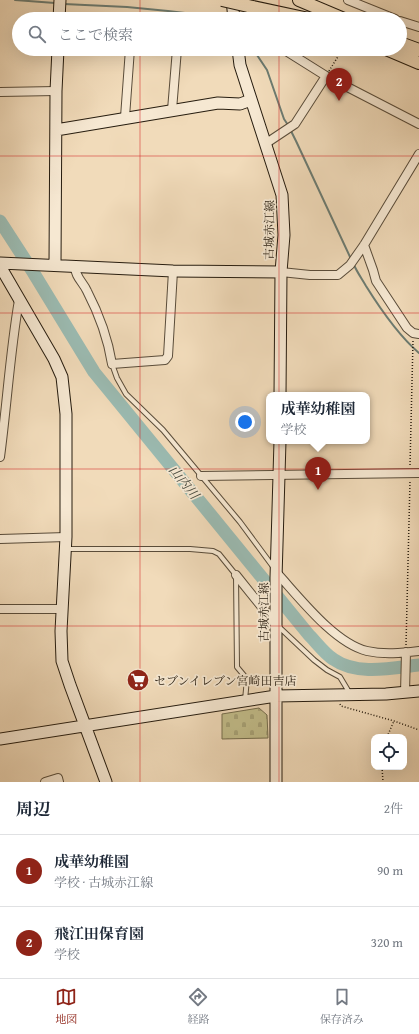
<!DOCTYPE html>
<html lang="ja">
<meta charset="utf-8">
<style>
:root{--surface:#fff;--page:#f6f6f7;--text:#1f2937;--muted:#747a83;--line:#e0e1e3;--accent:#8f2418}
body{margin:0;font-family:"Gentium Book Plus","Noto Serif JP",serif;background:var(--page);color:var(--text)}
.controls{position:absolute;right:12px;bottom:12px;display:grid;overflow:hidden;border-radius:8px;box-shadow:0 4px 16px #0002}
.controls button{width:36px;height:36px;display:grid;place-items:center;padding:0;border:0;border-bottom:1px solid var(--line);background:var(--surface);color:var(--text);font:20px sans-serif}
.you{position:absolute;left:245px;top:422px;width:14px;height:14px;margin:-10px;border:3px solid #fff;border-radius:50%;background:#1a73e8;box-shadow:0 0 0 6px #1a73e833}
.badge{display:grid;place-items:center;width:26px;height:26px;border-radius:50%;background:var(--accent);color:#fff;font-size:13px;font-weight:700}
.pin{position:absolute;translate:-50% -33px;filter:drop-shadow(0 1px 2px #0008)}
.pin::after{content:'';position:absolute;top:21px;width:14px;height:12px;background:inherit;clip-path:polygon(0 0,100% 0,50% 100%)}
.popup{position:absolute;left:266px;top:392px;width:104px;height:52px;box-sizing:border-box;display:grid;place-content:center;border-radius:8px;background:var(--surface);filter:drop-shadow(0 1px 3px #0005);font-size:13px;white-space:nowrap;color:var(--muted)}
.popup b{font-size:15px;color:var(--text)}
.popup::after{content:'';position:absolute;left:50%;top:100%;margin-left:-8px;border:8px solid transparent;border-top-color:var(--surface)}
.list{margin:0;padding:0;list-style:none}
h2{display:flex;justify-content:space-between;align-items:center;height:52px;margin:0;padding:0 16px;font-size:17px}
h2 small{font-size:13px;font-weight:400;color:var(--muted)}
.list li{display:grid;grid-template-columns:26px 1fr auto;gap:12px;align-items:center;box-sizing:border-box;height:72px;padding:0 16px;border-top:1px solid var(--line)}
.list b{display:block;font-size:15px;white-space:nowrap}
.list p{margin:0;font-size:13px;white-space:nowrap;color:var(--muted)}
.list em{font-size:13px;font-style:normal;color:var(--muted)}
.icon{flex:none;width:22px;height:22px;fill:none;stroke:currentColor;stroke-width:2;stroke-linecap:round;stroke-linejoin:round}
.map{position:relative;flex:none;width:419px;height:782px;overflow:hidden}
.search{position:absolute;background:var(--surface);box-shadow:0 4px 16px #0002;left:12px;right:12px;top:12px;height:44px;display:flex;align-items:center;gap:10px;box-sizing:border-box;padding:0 14px;border-radius:22px;color:var(--muted);font-size:15px}
.sheet{height:196px;background:var(--surface)}
nav{display:flex;justify-content:space-around;align-items:center;box-sizing:border-box;height:56px;border-top:1px solid var(--line);background:var(--surface);font-size:11px;color:var(--muted)}
nav a{display:grid;justify-items:center;gap:2px}
nav .on{color:var(--accent)}
.map>svg:first-child{display:block}
</style>
<div class="map">
<svg width="419" height="782" viewBox="0 0 419 782">
<defs>
<pattern id="cemetery-stones" width="16" height="16" patternUnits="userSpaceOnUse"><rect width="16" height="16" fill="#c2bd8a"/><path d="M2 7V4a2 2 0 0 1 4 0v3zM10 15v-3a2 2 0 0 1 4 0v3z" fill="#a7a276"/></pattern>
</defs>
<rect width="100%" height="100%" fill="#f1dbba"/>
<filter id="stains"><feTurbulence type="fractalNoise" baseFrequency=".005" numOctaves="4"/><feColorMatrix values="0 0 0 0 .2 0 0 0 0 .09 0 0 0 0 .02 0 0 0 .5 -.17"/></filter>
<radialGradient id="worn" r=".72"><stop offset=".6" stop-color="#630" stop-opacity="0"/><stop offset="1" stop-color="#630" stop-opacity=".3"/></radialGradient>
<!-- cemetery -->
<path fill="url(#cemetery-stones)" stroke="#746c4c" d="M259,708L267,715L268,738L222,739V714Z"/>
<g fill="none" stroke-linecap="round" stroke-linejoin="round">
<!-- stream -->
<path stroke="#6c7b71" stroke-width="2" d="M15,0L55,3
M64,4L127,7L168,11L185,13L194,19
M242,50L255,52L267,70L284,119L288,125
M290,129L296,141L351,259
M354,265C357,272 362,279 366,286C381,310 398,335 419,353"/>
<!-- river -->
<path stroke="#9bbbb2" stroke-width="13" d="M0,221L33,272L94,372L309,635C317,643 324,653 333,659C357,676 392,668 419,665"/>
<!-- lane casing -->
<g stroke="#594c3a" stroke-width="6">
<path id="lane" d="M112,364L117,378L126,394L163,430L240,522L274,568
M66,549H190L213,551L219,554L236,575L237,667L247,679L245,700
M279,627L314,660L327,670L340,677L349,692"/>
</g>
<!-- street casing -->
<g stroke="#594c3a" stroke-width="10">
<path id="street" d="M348,0L395,19
M400,21L419,27
M283,49L326,76L419,124
M0,92L56,91
M172,110L177,49
M125,117L130,49
M265,144L295,124L326,76
M364,245L373,270L376,281L407,328L413,333L419,334
M75,266C75,277 83,282 87,291C99,314 108,339 112,364L165,360L168,356L173,271
M281,272L310,275H338L350,265L364,245L419,154
M0,457C7,405 10,352 19,300
M201,476L419,473
M0,539L66,537
M276,572C299,597 334,643 367,651C384,655 402,653 419,651
M236,575L277,626
M0,609H63
M405,693L406,652
M45,782L58,778L59,782"/>
</g>
<!-- secondary casing -->
<g stroke="#261c0f" stroke-width="13">
<path id="secondary" d="M232,0L234,19
M59,19L60,0
M238,49L240,65L282,195L284,235L281,272L280,395
M56,130L218,103L240,104L251,100
M0,263L173,271L281,272
M55,265L56,91L58,49
M0,266L54,359L62,377L66,414V537L61,631L62,661L70,685L106,782
M0,739L276,696L386,694L419,691
M276,782V578L280,441"/>
</g>
<!-- primary casing -->
<g stroke="#261c0f" stroke-width="14">
<path id="primary" d="M299,0L344,19
M248,6L309,19
M400,43L419,50
M386,49L419,63"/>
</g>
<!-- path -->
<path stroke="#261c0f" stroke-width="1.5" stroke-dasharray="1 2" stroke-linecap="butt" d="M329,71L342,50
M410,465L413,341
M406,645L410,481
M340,704L341,706L394,721L419,730
M387,737L394,721
M382,767L383,782"/>
<!-- lane -->
<use href="#lane" stroke="#f6e8d2" stroke-width="4"/>
<!-- street -->
<use href="#street" stroke="#f6e8d2" stroke-width="8"/>
<!-- secondary -->
<use href="#secondary" stroke="#f6e8d2" stroke-width="11"/>
<!-- primary -->
<use href="#primary" stroke="#f1dbba" stroke-width="12"/>
<!-- primary-bridge casing -->
<g stroke="#261c0f" stroke-width="14" stroke-linecap="butt">
<path id="primary-bridge" d="M222,0L248,6"/>
</g>
<!-- primary-bridge -->
<use href="#primary-bridge" stroke="#f1dbba" stroke-width="12"/>
</g>
<!-- grid -->
<path fill="none" stroke="#d62828" stroke-width="1" stroke-opacity="0.55" d="M140,0V19M279,0V19M140,49V782M279,49V782M0,156H419M0,313H419M0,469H419M0,626H419"/>
<!-- icons -->
<defs>
<g id="supermarket-disc" transform="scale(1.15)"><circle r="9.5" fill="#8f2418" stroke="#f6e8d2"/><path d="M-6-5.5h2.5l.6 2H6L4.5 2H-2.5L-4.4-4H-6ZM-1.5 3.2a1.3 1.3 0 1 0 .1 0ZM3 3.2a1.3 1.3 0 1 0 .1 0Z" fill="#fff"/></g>
</defs>
<g fill-rule="evenodd">
<use href="#supermarket-disc" x="138" y="680"/>
</g>
<g text-anchor="middle" dominant-baseline="central" stroke-width="3.5" stroke-linejoin="round" paint-order="stroke">
<!-- street labels -->
<g font-size="12" fill="#261c0f" stroke="#f6e8d2">
<text transform="translate(269 230) rotate(-89)">古城赤江線</text>
<text transform="translate(263 612) rotate(-90)">古城赤江線</text>
</g>
<!-- poi labels -->
<g font-size="12" fill="#261c0f" stroke="#f6e8d2" text-anchor="start">
<text x="154" y="680">セブンイレブン宮崎田吉店</text>
</g>
<!-- water labels -->
<g font-size="13" font-style="italic" fill="#494c40" stroke="#f6e8d2">
<text transform="translate(184 482) rotate(51)">山内川</text>
</g>
</g>
<rect width="100%" height="100%" filter="url(#stains)"/>
<rect width="100%" height="100%" fill="url(#worn)"/>
</svg>
<div class="controls">
<button><svg class="icon" aria-label="locate" viewBox="0 0 24 24"><circle cx="12" cy="12" r="6"/><path d="M12 2v4M12 18v4M2 12h4M18 12h4"/></svg></button>
</div>
<div class="you"></div>
<div class="pin badge" style="left:318px;top:490px">1</div>
<div class="popup"><b>成華幼稚園</b>学校</div>
<div class="pin badge" style="left:339px;top:101px">2</div>
<div class="search"><svg class="icon" aria-label="search" viewBox="0 0 24 24"><circle cx="10" cy="10" r="6"/><path d="M15 15l6 6"/></svg>ここで検索</div>
</div>
<section class="sheet">
<h2>周辺<small>2件</small></h2>
<ul class="list">
<li><span class="badge">1</span><div><b>成華幼稚園</b><p>学校 · 古城赤江線</p></div><em>90 m</em></li>
<li><span class="badge">2</span><div><b>飛江田保育園</b><p>学校</p></div><em>320 m</em></li>
</ul>
</section>
<nav>
<a class="on"><svg class="icon" aria-label="map" viewBox="0 0 24 24"><path d="M3 6l6-2 6 2 6-2v14l-6 2-6-2-6 2zM9 4v14M15 6v14"/></svg>地図</a>
<a><svg class="icon" aria-label="directions" viewBox="0 0 24 24"><path d="M12 3l9 9-9 9-9-9zM9 14v-3h6M13 9l2 2-2 2"/></svg>経路</a>
<a><svg class="icon" aria-label="saved" viewBox="0 0 24 24"><path d="M7 4h10v16l-5-4-5 4z"/></svg>保存済み</a>
</nav>
